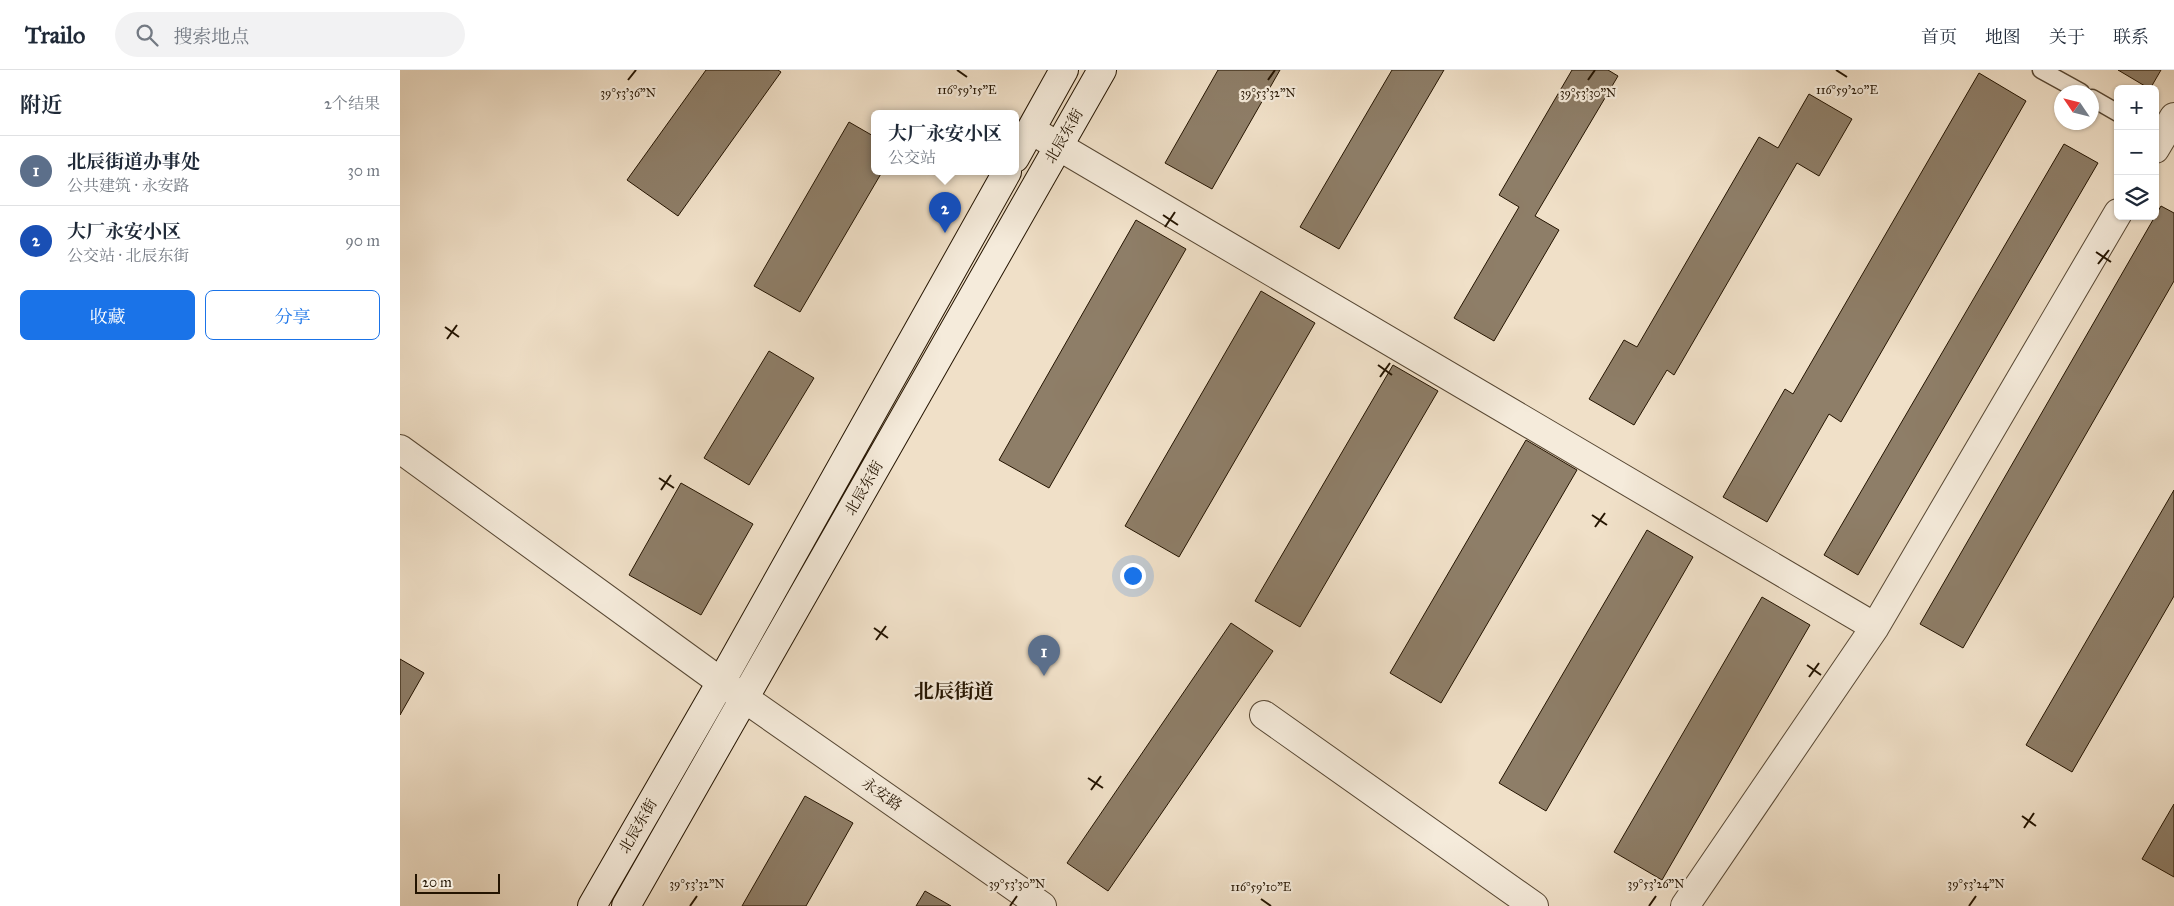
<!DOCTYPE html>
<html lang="zh">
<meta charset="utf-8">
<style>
:root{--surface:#fff;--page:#f2f2f3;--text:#1f2937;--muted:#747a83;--line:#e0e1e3;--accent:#1a73e8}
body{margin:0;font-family:"IM FELL Great Primer","Noto Serif SC",serif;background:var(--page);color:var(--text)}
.controls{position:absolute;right:15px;top:15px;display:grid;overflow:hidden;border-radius:8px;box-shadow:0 1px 4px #0004}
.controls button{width:45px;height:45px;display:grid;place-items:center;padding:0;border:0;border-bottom:1px solid var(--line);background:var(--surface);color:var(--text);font:25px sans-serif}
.compass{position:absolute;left:1654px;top:15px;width:45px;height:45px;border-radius:50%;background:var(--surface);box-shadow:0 1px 4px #0004;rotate:305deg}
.scale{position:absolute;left:15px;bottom:12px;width:85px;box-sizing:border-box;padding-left:5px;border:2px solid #241401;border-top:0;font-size:14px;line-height:18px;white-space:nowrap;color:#241401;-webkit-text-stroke:4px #f5ebdb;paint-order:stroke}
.you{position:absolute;left:732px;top:505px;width:18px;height:18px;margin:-12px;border:4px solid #fff;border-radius:50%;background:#1a73e8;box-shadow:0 0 0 8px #1a73e833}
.badge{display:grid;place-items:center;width:32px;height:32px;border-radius:50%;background:var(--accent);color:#fff;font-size:16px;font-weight:700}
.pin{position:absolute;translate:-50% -41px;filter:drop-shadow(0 1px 2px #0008)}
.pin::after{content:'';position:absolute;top:26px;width:18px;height:15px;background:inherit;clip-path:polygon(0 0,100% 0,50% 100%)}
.popup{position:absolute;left:471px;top:40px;width:148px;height:65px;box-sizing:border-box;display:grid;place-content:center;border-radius:8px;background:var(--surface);filter:drop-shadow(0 1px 4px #0005);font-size:16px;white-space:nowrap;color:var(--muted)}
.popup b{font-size:19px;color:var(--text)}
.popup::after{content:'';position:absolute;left:50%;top:100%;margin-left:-10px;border:10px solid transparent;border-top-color:var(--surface)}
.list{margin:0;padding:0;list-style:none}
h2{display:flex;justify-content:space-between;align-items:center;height:65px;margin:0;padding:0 20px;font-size:21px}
h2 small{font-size:16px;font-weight:400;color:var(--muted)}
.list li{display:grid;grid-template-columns:32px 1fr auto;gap:15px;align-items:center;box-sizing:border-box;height:70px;padding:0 20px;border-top:1px solid var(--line)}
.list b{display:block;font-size:19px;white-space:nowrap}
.list p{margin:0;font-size:16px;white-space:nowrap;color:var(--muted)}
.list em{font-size:16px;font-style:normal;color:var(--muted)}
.actions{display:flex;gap:10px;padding:15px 20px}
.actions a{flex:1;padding:11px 0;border:1px solid var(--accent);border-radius:8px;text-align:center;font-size:18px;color:var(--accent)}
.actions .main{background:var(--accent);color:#fff}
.icon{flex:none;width:28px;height:28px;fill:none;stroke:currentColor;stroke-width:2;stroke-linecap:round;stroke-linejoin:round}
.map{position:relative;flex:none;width:1774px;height:836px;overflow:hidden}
header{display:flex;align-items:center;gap:30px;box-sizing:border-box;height:70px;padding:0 25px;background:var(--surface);border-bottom:1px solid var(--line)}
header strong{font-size:24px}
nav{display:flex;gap:28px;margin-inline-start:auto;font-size:18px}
.search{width:350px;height:45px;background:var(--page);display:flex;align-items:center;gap:12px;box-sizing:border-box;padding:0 18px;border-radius:28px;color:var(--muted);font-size:19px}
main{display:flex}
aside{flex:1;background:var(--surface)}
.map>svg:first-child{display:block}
</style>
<header>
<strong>Trailo</strong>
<div class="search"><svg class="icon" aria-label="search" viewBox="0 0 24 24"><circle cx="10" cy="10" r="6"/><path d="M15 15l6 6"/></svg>搜索地点</div>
<nav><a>首页</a><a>地图</a><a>关于</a><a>联系</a></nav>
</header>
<main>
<aside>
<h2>附近<small>2个结果</small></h2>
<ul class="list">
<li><span class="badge" style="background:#5c6f8a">1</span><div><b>北辰街道办事处</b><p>公共建筑 · 永安路</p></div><em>30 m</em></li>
<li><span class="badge" style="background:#1a4fb4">2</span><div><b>大厂永安小区</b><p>公交站 · 北辰东街</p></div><em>90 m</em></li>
</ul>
<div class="actions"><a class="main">收藏</a><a>分享</a></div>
</aside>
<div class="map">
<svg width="1774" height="836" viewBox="0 0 1774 836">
<rect width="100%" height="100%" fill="#f0e0c8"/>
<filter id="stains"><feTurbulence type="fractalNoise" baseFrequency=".004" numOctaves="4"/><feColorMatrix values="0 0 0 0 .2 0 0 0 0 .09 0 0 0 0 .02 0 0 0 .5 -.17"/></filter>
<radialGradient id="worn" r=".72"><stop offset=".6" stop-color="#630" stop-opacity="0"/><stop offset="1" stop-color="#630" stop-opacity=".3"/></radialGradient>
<!-- building -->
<path fill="#8e7e68" stroke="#241401" d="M306,0H378L381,2L278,146L227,110Z
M818,0H880L812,119L765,93Z
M992,0H1044L939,179L900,157Z
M1172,0H1208L1218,6L1135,146L1159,160L1094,271L1054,248L1119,137L1099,125Z
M1718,0H1761L1750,19Z
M1579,3L1626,31L1441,352L1429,344L1367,452L1323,427L1385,319L1393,324Z
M1409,24L1452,49L1419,106L1397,93L1274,305L1267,300L1234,355L1189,329L1224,270L1237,277L1359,67L1378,78Z
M449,52L475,67V102H482L400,242L354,216Z
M1664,74L1698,93L1458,505L1424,485Z
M1761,136L1774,143V211L1563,578L1520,554Z
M736,150L786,179L649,418L599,390Z
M861,221L915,253L779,487L725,456Z
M369,281L414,308L349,415L304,388Z
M993,295L1038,321L900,557L855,531Z
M1126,370L1177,400L1041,633L990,603Z
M281,413L353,454L301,545L229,505Z
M1774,420V526L1672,702L1626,675Z
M1247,460L1293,487L1146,741L1099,713Z
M1362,527L1410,555L1262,810L1214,782Z
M831,553L873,581L708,821L667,793Z
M0,589L24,603L0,645Z
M405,726L453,753L406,836H342Z
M1774,734V807L1742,789Z
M525,821L551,836H516Z"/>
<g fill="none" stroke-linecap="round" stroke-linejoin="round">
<!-- service casing -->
<g stroke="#574733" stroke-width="19">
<path id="service" d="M1641,0L1681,22
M1692,28L1718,43"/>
</g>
<!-- minor casing -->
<g stroke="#574733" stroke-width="30">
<path id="minor" d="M631,60L1475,557
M1755,79L1774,47
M864,645L1134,836
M1285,836L1475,557L1718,143"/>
</g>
<!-- tertiary casing -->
<g stroke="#574733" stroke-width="30">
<path id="tertiary" d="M0,379L321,612L642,836"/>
</g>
<!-- secondary casing -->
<g stroke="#241401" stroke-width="30">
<path id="secondary" d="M615,88L664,0
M192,836L321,612L607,102
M226,836L702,0"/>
</g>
<!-- service -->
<use href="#service" stroke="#f5ebdb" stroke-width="16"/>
<!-- minor -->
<use href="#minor" stroke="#f5ebdb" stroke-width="28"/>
<!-- tertiary -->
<use href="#tertiary" stroke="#f5ebdb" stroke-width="28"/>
<!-- secondary -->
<use href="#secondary" stroke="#f5ebdb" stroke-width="28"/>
</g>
<!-- ticks -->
<path fill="none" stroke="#241401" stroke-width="2" d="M557,0L567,7M1436,0L1447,7M228,10L236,0M868,10L875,0M1188,10L1195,0M763,145L778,155M765,157L775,142M1696,182L1711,192M1698,194L1709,180M45,257L59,267M47,269L57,255M978,295L992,305M980,307L990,293M259,408L274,418M261,420L271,405M1192,445L1207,455M1195,457L1205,443M474,558L488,568M476,570L486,556M1407,595L1421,605M1409,607L1419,593M688,708L703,718M691,720L701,706M1622,746L1636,756M1624,758L1634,743M861,829L871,836M290,836L297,826M610,836L617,826M1249,836L1256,826M1569,836L1576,826"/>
<g text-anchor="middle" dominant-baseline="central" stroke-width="4.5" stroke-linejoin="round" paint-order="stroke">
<!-- street labels -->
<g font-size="15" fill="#241401" stroke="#f5ebdb">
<text transform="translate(664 66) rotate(-60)">北辰东街</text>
<text transform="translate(464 418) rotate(-60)">北辰东街</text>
<text transform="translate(482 724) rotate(35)">永安路</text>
<text transform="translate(238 756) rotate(-60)">北辰东街</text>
</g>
<!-- district labels -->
<g font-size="20" font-weight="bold" fill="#241401" stroke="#f5ebdb">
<text x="554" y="621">北辰街道</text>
</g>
</g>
<g font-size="12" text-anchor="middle" fill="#241401" stroke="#f5ebdb" stroke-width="4.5" stroke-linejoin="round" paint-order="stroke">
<text x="567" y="24">116°59'15"E</text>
<text x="1447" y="24">116°59'20"E</text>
<text x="228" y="27">39°53'36"N</text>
<text x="868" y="27">39°53'32"N</text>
<text x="1188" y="27">39°53'30"N</text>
<text x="297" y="818">39°53'32"N</text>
<text x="617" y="818">39°53'30"N</text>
<text x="1256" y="818">39°53'26"N</text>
<text x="1576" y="818">39°53'24"N</text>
<text x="861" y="821">116°59'10"E</text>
</g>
<rect width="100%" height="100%" filter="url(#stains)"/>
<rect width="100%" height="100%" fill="url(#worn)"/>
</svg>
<div class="controls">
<button>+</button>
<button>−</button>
<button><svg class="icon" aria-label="layers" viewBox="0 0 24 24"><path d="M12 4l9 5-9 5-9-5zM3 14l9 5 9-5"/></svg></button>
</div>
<svg class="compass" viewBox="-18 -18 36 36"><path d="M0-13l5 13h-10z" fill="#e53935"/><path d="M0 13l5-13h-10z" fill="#747a83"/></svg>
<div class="scale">20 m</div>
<div class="you"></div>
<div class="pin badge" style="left:644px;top:606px;background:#5c6f8a">1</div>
<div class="pin badge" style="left:545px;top:163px;background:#1a4fb4">2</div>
<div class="popup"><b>大厂永安小区</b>公交站</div>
</div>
</main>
